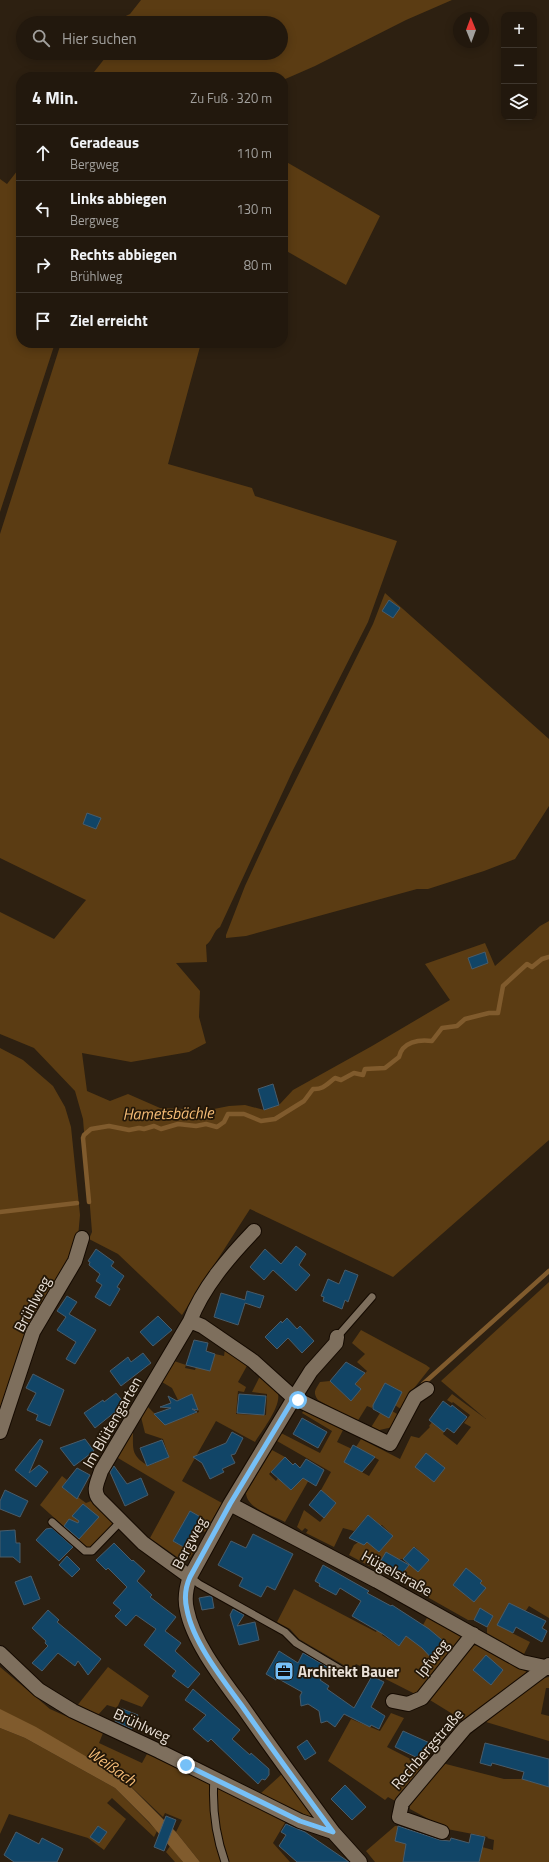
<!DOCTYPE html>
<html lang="de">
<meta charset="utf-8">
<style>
:root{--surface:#22180d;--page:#2a2116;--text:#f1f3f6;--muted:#a2a09d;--line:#3f372e}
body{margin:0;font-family:"Titillium Web",sans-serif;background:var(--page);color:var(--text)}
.controls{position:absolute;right:12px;top:12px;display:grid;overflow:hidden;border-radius:8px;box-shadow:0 2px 10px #0003}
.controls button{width:36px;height:36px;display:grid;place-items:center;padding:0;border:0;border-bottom:1px solid var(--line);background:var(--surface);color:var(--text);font:20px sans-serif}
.compass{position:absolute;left:453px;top:12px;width:36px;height:36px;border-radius:50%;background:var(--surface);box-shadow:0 2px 10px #0003;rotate:359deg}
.stop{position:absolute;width:12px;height:12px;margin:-9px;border:3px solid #76c0f7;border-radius:50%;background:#fff}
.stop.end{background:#76c0f7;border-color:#fff;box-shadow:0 1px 4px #0008}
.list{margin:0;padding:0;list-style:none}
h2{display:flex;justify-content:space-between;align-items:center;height:52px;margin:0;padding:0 16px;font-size:17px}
h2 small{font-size:13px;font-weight:400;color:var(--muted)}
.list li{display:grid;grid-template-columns:26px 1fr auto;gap:12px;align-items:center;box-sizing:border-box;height:56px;padding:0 16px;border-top:1px solid var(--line)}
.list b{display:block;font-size:15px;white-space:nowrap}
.list p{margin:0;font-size:13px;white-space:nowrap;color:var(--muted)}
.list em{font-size:13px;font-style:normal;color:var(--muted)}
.icon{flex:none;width:22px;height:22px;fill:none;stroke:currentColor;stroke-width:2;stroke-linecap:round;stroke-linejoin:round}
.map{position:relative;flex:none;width:549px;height:1862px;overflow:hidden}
.search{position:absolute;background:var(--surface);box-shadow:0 2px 10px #0003;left:16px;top:16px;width:272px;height:44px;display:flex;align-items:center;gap:10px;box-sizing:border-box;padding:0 14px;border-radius:22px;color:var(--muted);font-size:15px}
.panel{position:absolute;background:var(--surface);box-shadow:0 2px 10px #0003;left:16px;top:72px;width:272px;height:276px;border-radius:16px}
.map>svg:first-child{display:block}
</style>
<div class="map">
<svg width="549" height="1862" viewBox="0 0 549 1862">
<rect width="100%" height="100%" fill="#2d2011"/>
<!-- green -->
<path fill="#5b3c13" d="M141,0H452L406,20L315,66L283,80V77H90L109,53H281V23H111L130,14Z
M283,160L380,216L346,285L283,249Z
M21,166V343H55L0,512V179L7,184Z
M61,343H201L168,464L252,488L255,496L397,541L368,622L293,770L220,927C213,931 213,940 206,945L207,962L176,963L200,991L199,1017L206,1043L189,1052L131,1062L82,1053L87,1091L110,1101L128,1094L160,1108L209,1110L229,1106L245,1105L264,1110L279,1105L293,1090L372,1046L450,1000L425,964L485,943L495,966L540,926L549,921V1140L393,1277L250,1209L182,1315L118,1254L89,1239L92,1232L83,1119L75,1091L34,1048L0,1034V912L54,939L86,900L0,858V534Z
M385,593L549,739V806L515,859L484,871L428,889H417L246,936L226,938V935L245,886L269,834L373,624Z
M0,1048L23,1060L53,1086L65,1107L71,1127L80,1215L78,1237L0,1422Z
M549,1282V1618L529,1606L525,1612L509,1603L499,1622L513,1630L512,1633L530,1642L524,1654L487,1633V1627L493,1616L480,1609L474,1620H468L399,1581L409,1564L418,1572L429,1560L415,1547L403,1559H398L386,1552L380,1562H376L373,1568L349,1555L354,1545L363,1539L364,1545L367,1542L379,1552L393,1536L382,1525H380L368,1515L354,1531L343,1528L334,1547L306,1533L308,1530L305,1528L302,1531L297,1527L304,1510L320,1522L336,1503L321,1490L331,1472L277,1441L281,1433L320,1453L332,1431L302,1413L305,1408L343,1430L337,1442L352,1449L344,1462L369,1476L379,1460L356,1447L361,1439L400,1459L411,1436L419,1438L430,1427L429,1426L432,1422L444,1432L443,1434L457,1445L471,1427L464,1423L470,1415L453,1402L452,1403L447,1400L452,1394L486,1419L441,1381Z
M361,1330L426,1365L430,1368L411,1392L402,1410L395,1405L402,1392L385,1383L372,1408L367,1406L357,1422L318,1400C312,1392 316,1389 320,1382L330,1381L351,1401L355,1384L367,1371L357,1362L365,1354L352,1343Z
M225,1349L248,1364L238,1382L246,1387L244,1392L238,1391L236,1414L266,1415L267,1394L252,1392L261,1374C266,1379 273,1385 277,1391C284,1403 262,1431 255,1442L216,1421L182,1481L222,1503L205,1532L199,1528L204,1519L190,1511L173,1541L193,1553L189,1559H180L150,1538L175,1492L118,1458L133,1432C133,1450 131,1455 148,1466L169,1457L163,1439L145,1433L141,1417L148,1407L165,1424L199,1412L192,1395L178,1400L172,1388L162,1382L174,1361L186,1365L185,1368L195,1370L196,1367L210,1371L215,1354L224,1356Z
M392,1411L399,1415L393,1427L375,1431L370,1429L380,1413L388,1417Z
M272,1450L285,1457L269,1474L276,1481L278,1478L291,1490L306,1474L310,1478L285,1522C272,1515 247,1509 246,1493Z
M62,1476L67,1480L62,1487L73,1496L75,1495L86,1503L91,1501L113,1522L112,1526L89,1549L40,1505Z
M294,1589L376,1632L384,1619L391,1622L382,1635L399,1646L416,1621L423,1625L428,1616L461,1633L462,1643L419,1696L356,1664L352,1670L299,1639L290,1629L277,1622Z
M482,1645L530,1674L464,1721L425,1697L467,1646Z
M0,1667L50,1709L103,1733L99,1743L142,1763L147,1754L248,1801L286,1821L273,1843L290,1862H200L176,1832L182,1820L165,1813L163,1817L121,1777L0,1710Z
M108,1667L149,1696L142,1707L121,1699L117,1708L107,1705L97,1716L76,1707Z
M549,1677V1688H546L541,1714L549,1716V1741L486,1722V1719L539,1679Z
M391,1713L404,1718L387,1747L426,1767L397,1802L388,1797L385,1800L328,1761L351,1719L380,1731Z
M0,1728L25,1738L115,1788L157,1831L154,1837L112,1798L107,1803L126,1819L104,1850L88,1838L9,1814L0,1834Z
M442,1763L504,1779H522L549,1787V1862H479L482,1847L493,1850L494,1840L487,1838L488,1837L447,1829L410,1809L409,1802Z
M282,1774L313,1818L311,1820L260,1794Z
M395,1826H398L395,1840L406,1844L403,1862H375L366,1851Z
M170,1846L183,1862H175L166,1852Z"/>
<!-- water -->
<path fill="#805b2d" d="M0,1709L36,1727L121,1777L176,1832L200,1862H183L149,1822L115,1788L25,1738L0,1728Z"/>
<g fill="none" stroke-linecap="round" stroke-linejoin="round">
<!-- stream -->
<path stroke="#805b2d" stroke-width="4.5" d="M89,1202L83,1138L84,1135L91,1129L109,1126L129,1130L139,1128L144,1129L154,1126L161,1129L178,1124L196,1126L206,1124L217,1127L224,1122L228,1114H244L261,1121L275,1119L304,1101L313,1089C323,1090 328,1083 335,1078L341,1080L354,1073L363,1075L365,1069L385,1068L399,1057C402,1042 419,1039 432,1041L442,1028L457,1026L465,1019L489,1013H498L503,986L527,964L532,967L542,959L549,957
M0,1212L77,1203
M423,1384L549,1271"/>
</g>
<!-- building -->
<path fill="#114567" stroke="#495c6a" d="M389,600L400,608L393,618L382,611Z
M87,813L101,818L96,829L83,824Z
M485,952L488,963L472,969L468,958Z
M273,1084L279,1105L264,1110L258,1089Z
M296,1246L306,1254L299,1265L310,1275L296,1291L273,1270L264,1280L250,1267L265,1249L281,1264Z
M96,1249L114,1262L111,1266L124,1276L117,1287L120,1289L110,1306L95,1297L102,1285L96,1281L100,1274L89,1265L90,1262L88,1261Z
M345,1270L358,1275L348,1302L345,1300L342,1309L323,1301L324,1297L321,1296L328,1279L339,1284Z
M247,1291L264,1296L260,1308L245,1303L238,1325L214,1317L221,1293L245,1300Z
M67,1296L77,1302L69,1314L96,1330L75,1364L66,1359L76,1342L57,1330L66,1317L57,1311Z
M158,1316L172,1330L153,1346L140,1332Z
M287,1318L297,1329L300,1326L314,1341L302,1353L288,1338L277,1349L265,1337L281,1321L282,1323Z
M194,1340L208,1343L206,1351L215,1354L210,1371L186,1365Z
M143,1353L151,1363L121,1386L110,1371L128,1357L131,1362Z
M346,1362L365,1373L355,1384L361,1389L351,1401L330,1381Z
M33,1374L64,1390L50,1426L36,1420L38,1415L27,1410L36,1393L26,1388Z
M385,1383L402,1392L389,1418L373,1409V1405Z
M116,1393L125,1404L95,1428L84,1413L103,1400L104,1402Z
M192,1394L198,1410L192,1409L197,1412L165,1425L154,1414L171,1408L160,1407L171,1403L168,1396L177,1401Z
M239,1394L266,1396L264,1415L237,1413Z
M443,1401L451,1407L452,1405L467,1417L454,1433L447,1428L444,1432L429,1420Z
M302,1418L327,1432L318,1448L293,1434Z
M232,1432L243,1438L235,1454L231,1455L235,1463L222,1469L224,1472L210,1479L202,1463L193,1457L226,1443Z
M40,1439L43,1441L29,1473L39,1465L48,1472L36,1487L15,1470Z
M85,1439L94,1451L74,1466L60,1448Z
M162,1440L169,1457L147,1466L140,1448Z
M353,1445L375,1457L362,1472L344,1462Z
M426,1453L445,1468L434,1482L415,1467Z
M285,1457L293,1465L295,1463L300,1468L306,1459L324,1470L316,1486L303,1478L291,1490L271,1472Z
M114,1466L127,1484L141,1478L148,1495L125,1506L110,1472Z
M77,1468L90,1475L77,1499L62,1487Z
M5,1490L28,1501L20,1517L0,1509V1501Z
M321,1490L336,1503L324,1518L309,1505Z
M83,1504L99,1517L79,1539L64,1526L69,1519L78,1523L79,1521L72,1516Z
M190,1511L204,1519L187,1549L173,1541Z
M368,1515L393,1536L379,1552L367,1542L364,1545L349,1538Z
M52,1528L73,1547L59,1561L36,1540L46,1529Z
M15,1530L16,1543H20V1563L13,1557H0V1531Z
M253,1534L293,1554L275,1590L267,1586L261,1597L239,1586L243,1578L218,1565L231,1541L246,1548Z
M114,1543L132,1561L133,1560L145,1571L137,1581L152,1595L150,1597L176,1617L165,1631L181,1643L175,1651L200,1674L188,1688L172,1676L176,1671L144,1645L156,1629L136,1615L126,1626L115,1616L121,1610L113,1603L127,1587L108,1568L106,1570L96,1560Z
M414,1547L429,1560L418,1572L403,1559Z
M386,1552L409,1565L401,1575L380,1562Z
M67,1556L80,1569L72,1577L59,1565Z
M323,1565L369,1591L367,1593L391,1606L392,1605L429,1629L448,1645L435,1662L422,1648L406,1636L399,1646L383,1634L352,1616L361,1601L340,1588L336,1595L319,1586L320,1584L315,1581Z
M466,1568L482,1581L480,1583L486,1588L474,1602L453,1585Z
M31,1576L40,1599L24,1605L15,1582Z
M210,1596L212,1597L214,1608L202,1610L199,1598Z
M509,1603L546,1621L542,1628L547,1631L542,1642L516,1627L513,1633L497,1625Z
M480,1608L493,1616L487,1627L474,1620Z
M233,1609L244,1615L237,1626L255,1622L259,1640L239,1645L230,1615Z
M48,1610L59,1620L57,1622L101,1659L88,1675L78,1661L75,1666L58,1653L42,1671L32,1663L48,1646L45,1643L46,1641L32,1628Z
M279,1651L298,1663L303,1653L329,1668L320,1680L329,1686L327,1689L354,1708L372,1676L384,1682L371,1707L385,1716L379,1729L371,1725L370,1727L344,1714L335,1727L327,1721L321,1723L319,1711L308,1704L301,1706L300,1696L302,1692L277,1678L276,1680L266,1674Z
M486,1655L503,1670L491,1685L473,1670Z
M193,1689L240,1730L232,1739L250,1755L251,1753L269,1769V1775L265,1780L262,1779L258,1784L211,1739L208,1742L193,1729L206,1715L185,1700Z
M120,1708L138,1715L132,1729L115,1721Z
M403,1731L432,1744L424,1761L395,1747Z
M307,1740L316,1753L305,1760L297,1747Z
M485,1743L549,1759V1787L522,1779L524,1772L492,1763L491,1766L480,1763Z
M345,1785L366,1807L352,1820L331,1799Z
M166,1816L176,1820L164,1851L154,1847Z
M286,1824L305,1832L349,1862H297L279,1846L286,1835L281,1832Z
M98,1826L107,1832L99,1843L90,1837Z
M398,1826L440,1840L450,1841L451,1838L469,1843L471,1834L485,1837L479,1862H403L406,1844L395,1841Z
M16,1832L39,1844L42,1838L63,1849L57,1862H14L4,1855Z"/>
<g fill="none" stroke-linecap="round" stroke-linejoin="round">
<!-- service casing -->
<g stroke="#150a00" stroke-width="9">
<path id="service" d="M337,1337L372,1297
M52,1522L85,1551H92L121,1521
M190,1577L199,1584L285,1632L296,1643L343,1671
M214,1778C212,1807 215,1834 225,1862"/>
</g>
<!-- minor casing -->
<g stroke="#150a00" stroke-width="16">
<path id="minor" d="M190,1321C203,1287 229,1257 254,1231
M0,1432L33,1332L75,1261L82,1238
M230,1504L377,1581L522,1662L549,1668
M190,1577L143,1543L99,1499C92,1490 98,1481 101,1471L190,1321L202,1326L253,1361L294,1398L390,1444L415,1397L427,1389
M0,1653L39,1690L73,1711L159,1751L300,1821L333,1832L360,1862
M393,1701L408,1704L422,1698L473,1634
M333,1832C302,1790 272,1749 242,1706C223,1680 193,1642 187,1610C184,1598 186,1588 190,1577L230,1504L294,1398L311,1371L336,1343L337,1337
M442,1832L399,1817L402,1803L465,1728L549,1665"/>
</g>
<!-- service -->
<use href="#service" stroke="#7e6f5d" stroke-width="7"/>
<!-- minor -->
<use href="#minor" stroke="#7e6f5d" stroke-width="14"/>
</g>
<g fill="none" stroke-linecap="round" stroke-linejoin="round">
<!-- route -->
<path stroke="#76c0f7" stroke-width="5" d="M186,1765L300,1821L333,1832C302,1790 272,1749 242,1706C223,1680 193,1642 187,1610C184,1598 185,1588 190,1577L230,1504L294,1398L298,1400"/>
</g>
<!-- icons -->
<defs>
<g id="office-square" transform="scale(1)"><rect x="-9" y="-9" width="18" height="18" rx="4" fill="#76c0f7" stroke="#231708"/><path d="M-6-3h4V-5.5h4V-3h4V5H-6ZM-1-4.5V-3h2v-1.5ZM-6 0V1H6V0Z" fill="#111"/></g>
</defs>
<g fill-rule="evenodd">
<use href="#office-square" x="284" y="1671"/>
</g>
<g text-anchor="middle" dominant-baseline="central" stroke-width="3.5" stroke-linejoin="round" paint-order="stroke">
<!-- street labels -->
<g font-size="15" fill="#eae1d8" stroke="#231708">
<text transform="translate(32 1304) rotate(-62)">Brühlweg</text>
<text transform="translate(112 1422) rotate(-60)">Im Blütengarten</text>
<text transform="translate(189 1543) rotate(-62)">Bergweg</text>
<text transform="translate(397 1573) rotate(29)">Hügelstraße</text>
<text transform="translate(432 1658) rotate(-52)">Ipfweg</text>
<text transform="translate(142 1725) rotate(25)">Brühlweg</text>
<text transform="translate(427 1749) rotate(-49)">Rechbergstraße</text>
</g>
<!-- poi labels -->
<g font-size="15" font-weight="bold" fill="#eae1d8" stroke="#231708" text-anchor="start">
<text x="298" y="1671">Architekt Bauer</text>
</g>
<!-- water labels -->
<g font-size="16" font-style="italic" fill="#f5bc77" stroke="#231708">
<text transform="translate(168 1113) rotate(-1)">Hametsbächle</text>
<text transform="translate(112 1766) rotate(35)">Weißach</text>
</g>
</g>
</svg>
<div class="controls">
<button>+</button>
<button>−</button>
<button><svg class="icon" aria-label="layers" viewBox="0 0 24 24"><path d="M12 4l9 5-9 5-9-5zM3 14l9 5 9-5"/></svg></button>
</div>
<svg class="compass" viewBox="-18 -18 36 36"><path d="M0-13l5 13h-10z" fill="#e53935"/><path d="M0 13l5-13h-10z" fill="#a2a09d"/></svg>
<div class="stop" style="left:298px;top:1400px"></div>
<div class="stop end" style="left:186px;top:1765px"></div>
<div class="search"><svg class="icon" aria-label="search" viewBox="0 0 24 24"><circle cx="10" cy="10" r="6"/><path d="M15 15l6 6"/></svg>Hier suchen</div>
<section class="panel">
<h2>4 Min.<small>Zu Fuß · 320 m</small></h2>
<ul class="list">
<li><svg class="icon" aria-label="ahead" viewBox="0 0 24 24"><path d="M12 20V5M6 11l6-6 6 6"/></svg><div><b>Geradeaus</b><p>Bergweg</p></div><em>110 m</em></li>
<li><svg class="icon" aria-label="left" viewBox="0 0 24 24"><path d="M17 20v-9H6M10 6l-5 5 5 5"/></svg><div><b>Links abbiegen</b><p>Bergweg</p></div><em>130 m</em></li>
<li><svg class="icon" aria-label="right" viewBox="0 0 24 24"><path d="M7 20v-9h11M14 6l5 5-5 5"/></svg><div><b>Rechts abbiegen</b><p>Brühlweg</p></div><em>80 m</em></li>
<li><svg class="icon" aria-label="arrive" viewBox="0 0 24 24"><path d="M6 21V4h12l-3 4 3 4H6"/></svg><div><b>Ziel erreicht</b></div></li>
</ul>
</section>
</div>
